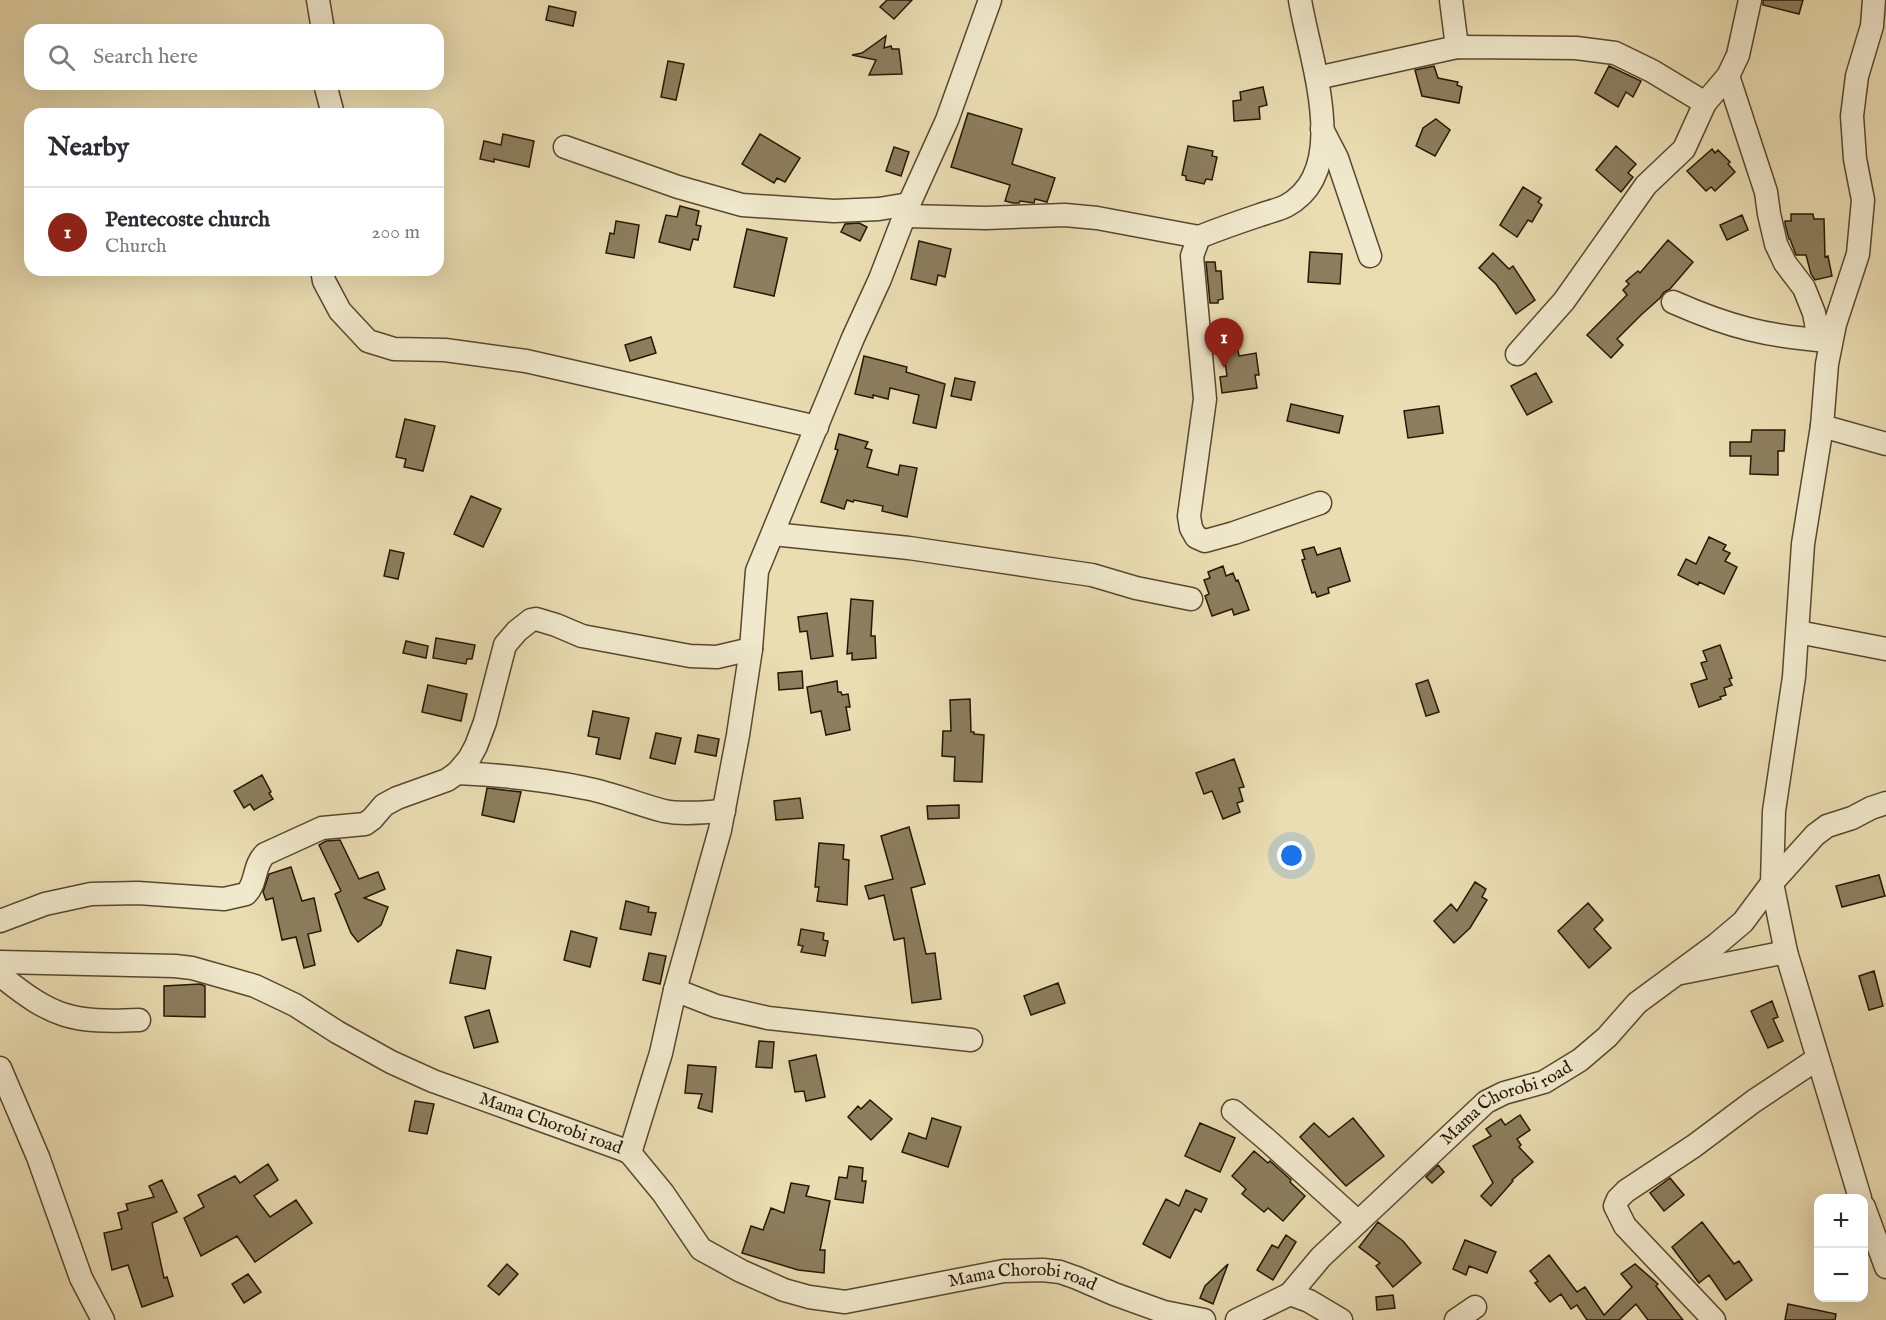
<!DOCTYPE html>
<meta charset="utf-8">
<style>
:root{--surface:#fff;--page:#f7f7f7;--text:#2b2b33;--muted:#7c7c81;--line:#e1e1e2;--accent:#8f2418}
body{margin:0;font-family:"IM FELL English",serif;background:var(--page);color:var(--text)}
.controls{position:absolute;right:18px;bottom:18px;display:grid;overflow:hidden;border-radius:12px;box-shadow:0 6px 24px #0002}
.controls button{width:54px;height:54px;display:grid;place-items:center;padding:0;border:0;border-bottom:2px solid var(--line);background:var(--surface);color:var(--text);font:30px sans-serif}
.you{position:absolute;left:1292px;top:856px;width:21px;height:21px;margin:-15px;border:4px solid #fff;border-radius:50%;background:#1a73e8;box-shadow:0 0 0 9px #1a73e833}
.badge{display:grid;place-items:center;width:39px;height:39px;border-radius:50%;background:var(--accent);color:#fff;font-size:20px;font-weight:700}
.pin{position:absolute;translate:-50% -50px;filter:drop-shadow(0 2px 3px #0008)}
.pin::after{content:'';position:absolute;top:32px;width:21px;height:18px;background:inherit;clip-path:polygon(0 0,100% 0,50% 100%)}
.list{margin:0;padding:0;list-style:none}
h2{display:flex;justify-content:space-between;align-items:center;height:78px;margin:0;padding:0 24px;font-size:26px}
h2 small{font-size:20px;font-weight:400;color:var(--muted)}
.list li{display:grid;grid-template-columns:39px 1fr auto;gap:18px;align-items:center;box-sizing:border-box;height:90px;padding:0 24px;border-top:2px solid var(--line)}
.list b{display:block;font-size:22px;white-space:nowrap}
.list p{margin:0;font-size:20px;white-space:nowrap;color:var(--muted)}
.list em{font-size:20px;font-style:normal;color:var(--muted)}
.icon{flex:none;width:33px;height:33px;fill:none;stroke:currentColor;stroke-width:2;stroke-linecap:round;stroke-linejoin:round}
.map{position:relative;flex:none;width:1886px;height:1320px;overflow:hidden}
.search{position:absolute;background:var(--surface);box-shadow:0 6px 24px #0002;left:24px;top:24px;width:420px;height:66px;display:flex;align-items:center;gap:15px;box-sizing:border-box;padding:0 21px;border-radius:18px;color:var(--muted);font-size:22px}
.panel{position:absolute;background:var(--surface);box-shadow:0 6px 24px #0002;left:24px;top:108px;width:420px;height:168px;border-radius:18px}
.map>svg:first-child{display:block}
</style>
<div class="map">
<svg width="1886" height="1320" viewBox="0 0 1886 1320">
<rect width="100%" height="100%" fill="#eaddb2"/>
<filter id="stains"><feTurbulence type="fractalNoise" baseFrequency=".00333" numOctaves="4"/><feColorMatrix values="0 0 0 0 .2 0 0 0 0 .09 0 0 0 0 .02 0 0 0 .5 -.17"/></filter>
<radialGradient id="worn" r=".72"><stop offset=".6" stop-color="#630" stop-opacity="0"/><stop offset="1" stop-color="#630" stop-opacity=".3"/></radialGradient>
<!-- building -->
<path fill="#8c7e5e" stroke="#271703" stroke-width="1.5" d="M887,0H912L894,19L880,7Z
M1763,0H1803L1799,14L1763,5Z
M549,6L576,12L573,26L546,20Z
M886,36L884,48L891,46L892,49H899L902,74L869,75L876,60L852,55L862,53Z
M668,61L684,64L676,100L661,97Z
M1434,66L1438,78L1458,82L1457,85L1462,87L1459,103L1422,96L1415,70Z
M1609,66L1641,81L1633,97L1626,92L1618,107L1595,93Z
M1263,87L1267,105L1259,107L1260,119L1234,121L1233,101L1241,100L1240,92Z
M968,113L1022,129L1012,164L1055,178L1047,202L1035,199L1034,203L1020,201L1019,203H1013L1005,201L1010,185L951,167Z
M1436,119L1450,130L1435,156L1416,146L1423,128Z
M503,134L534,141L529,167L494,159V162L480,159L484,141L501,145Z
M760,134L800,158L785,182L777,178L774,183L742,164Z
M1188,146L1213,151L1212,156L1217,157L1212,180L1206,179L1204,184L1186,180V176L1182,175Z
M1616,146L1636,164L1628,173L1633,177L1621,192L1596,170Z
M894,147L909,152L901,176L886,171Z
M1712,149L1715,153L1718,150L1730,162L1728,164L1735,172L1715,191L1711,187L1706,191L1687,171Z
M1523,187L1541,198L1538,202L1542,205L1532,222L1528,220L1517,237L1500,225Z
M680,206L699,211L696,225L701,226L698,240L693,239L690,250L659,242L666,215L677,217Z
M1791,214H1813L1814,219H1824L1825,257L1828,256L1832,276L1815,280L1811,274L1806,255H1796L1790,239H1789L1785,224V221H1791Z
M1742,215L1748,230L1727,240L1720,225Z
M616,221L639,225L634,258L606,253L610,233L614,234Z
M859,223L867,227L860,241L841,232L845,224Z
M747,229L787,238L774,296L734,287Z
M1668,240L1693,262L1670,289L1664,292L1660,298L1641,315L1617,339L1623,345L1611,358L1587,335L1627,295L1623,290L1629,284L1626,281L1638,271L1640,273Z
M919,241L951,249L945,277L938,275L936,285L911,279Z
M1310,252L1342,254L1340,284L1308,282Z
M1493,253L1509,269L1513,266L1535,300L1516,314L1496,284L1479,268Z
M1206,262H1215L1216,271H1221L1223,299L1218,300V303H1210Z
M651,337L656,353L630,361L625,345Z
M1237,345L1239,356L1256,353L1259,375H1255L1257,388L1222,393L1220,377L1227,376L1223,347Z
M864,356L907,367L906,372L945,384L936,428L913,423L919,395L890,388L888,399L873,395V398L855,394Z
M1536,373L1552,402L1527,415L1511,386Z
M955,378L975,382L971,400L951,396Z
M1291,404L1343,416L1339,433L1287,421Z
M1439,406L1443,433L1408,438L1404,411Z
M405,419L435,426L423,471L404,467L406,459L396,457Z
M1752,430H1785L1784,451H1778V475L1750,474L1751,456H1730V442H1751Z
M839,434L868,442L865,448L872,450L867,467L898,475L900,465L917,468L907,517L882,511L883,506L854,500L853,502L847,500L844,509L821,502L838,450L835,449Z
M471,496L501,509L483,547L454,534Z
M1709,537L1726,545L1723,550L1730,553L1725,561L1737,567L1724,594L1699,582L1698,585L1678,575L1686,559L1696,564Z
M1314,547L1317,555L1340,548L1350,581L1328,588L1329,593L1317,597L1315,592L1312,593L1302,560L1305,559L1302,550Z
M390,550L404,553L398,579L384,576Z
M1223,566L1226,576L1233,573L1236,581L1238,580L1249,610L1234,615L1232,609L1212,616L1205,596L1209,594L1204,580L1210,578L1208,572Z
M851,599L873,601L871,636H875L876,658L852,660V653L847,654Z
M827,613L833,656L811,659L807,631L800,632L798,617Z
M436,638L475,645L472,659H467L466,664L433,658Z
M406,641L428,646L426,658L403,653Z
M1720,645L1732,678L1729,679L1732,685L1724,688L1726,695L1720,697L1721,699L1699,707L1691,684L1707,679L1701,663L1707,661L1703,651Z
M802,671L803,688L779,690L778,673Z
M1428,680L1439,712L1426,716L1416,684Z
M837,681L838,692H841L842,695L848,694L850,707H846L850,730L826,735L821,711L811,713L807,687Z
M428,685L467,694L461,721L422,712Z
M970,699L971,732H974V734L984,735L982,782L954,781L955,757L942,756L943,731H951L950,700Z
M593,711L629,718L620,759L596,754L599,738L588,736Z
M656,733L681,738L675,764L650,758Z
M698,735L719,739L716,756L695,752Z
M1234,759L1244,787L1239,788L1243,801L1237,803L1240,812L1223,819L1212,791L1204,794L1196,773Z
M262,775L271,792L269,793L273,799L254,810L250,804L244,808L234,791Z
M487,788L521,792L514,822L482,815Z
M800,798L803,818L776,820L774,801Z
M959,805V818L928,819L927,806Z
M909,827L925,884L911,888L926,954L935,953L941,999L912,1003L904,938L894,940L884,895L869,899L865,886L893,879L881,836Z
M340,840L359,879L378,872L385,889L364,898L388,907L381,925L358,942L351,933L335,894L341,891L319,845L326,841Z
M819,843L844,845L843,859L849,860L847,905L817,901L819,887H815Z
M291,867L302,901L314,898L321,931L308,934L315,965L304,968L296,937L282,940L273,898L266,900L263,892L269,874Z
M1879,875L1885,896L1842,907L1836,886Z
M1475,882L1486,889L1482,897L1487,900L1470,928L1454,943L1434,921L1451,904L1457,911Z
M626,901L649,907L648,912L656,913L651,935L620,929Z
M1588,903L1603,920L1594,929L1611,948L1589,968L1558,931Z
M801,929L824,933L823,940L828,941L825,956L801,952L803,946L798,945Z
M571,931L597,938L590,967L564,960Z
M457,950L491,957L485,989L450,983Z
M649,953L666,956L660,984L643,980Z
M1874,971L1883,1006L1869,1010L1859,976Z
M1058,983L1065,1003L1031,1015L1024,996Z
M200,984L205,986V1017L164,1016V986Z
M1772,1001L1778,1017L1773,1019L1783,1041L1768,1048L1751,1011Z
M489,1010L498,1042L474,1048L465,1017Z
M759,1041L774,1042L772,1068L756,1067Z
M816,1055L825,1097L806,1101L804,1091L795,1092L789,1061Z
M688,1065L716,1067L712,1112L698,1108L702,1094L685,1093Z
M870,1100L892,1119L871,1140L848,1117L858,1106L861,1109Z
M415,1101L434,1104L427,1134L409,1131Z
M1520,1115L1530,1130L1517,1139L1521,1145L1519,1147L1533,1162L1512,1180L1513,1181L1491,1206L1481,1196L1493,1183L1473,1146L1491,1136L1486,1129L1501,1119L1505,1125Z
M932,1118L961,1127L948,1167L902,1152L909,1133L926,1139Z
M1353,1118L1384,1156L1346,1186L1300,1137L1314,1123L1329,1137Z
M1200,1123L1235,1138L1220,1172L1185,1156Z
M1254,1151L1268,1163L1270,1161L1291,1180L1290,1182L1305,1196L1283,1221L1268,1208L1264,1212L1242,1194L1246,1189L1232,1176Z
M268,1164L278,1180L254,1196L270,1217L296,1200L312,1223L255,1262L237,1236L201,1256L184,1218L204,1207L198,1195L235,1176L240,1183Z
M1438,1165L1444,1172L1432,1183L1426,1177Z
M849,1166L863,1168L862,1181H866L863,1203L835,1199L839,1177L847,1178Z
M1670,1178L1684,1195L1664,1211L1650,1193Z
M162,1180L177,1212L152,1223L164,1278L167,1277L173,1296L142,1307L128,1265L112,1270L104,1233L122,1229L118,1213L128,1210L126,1204L154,1197L149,1186Z
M791,1183L809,1186L806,1196L830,1201L820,1250H825L824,1273L798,1270L742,1253L751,1226L763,1230L771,1208L784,1213Z
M1186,1190L1207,1199L1201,1212L1195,1209L1170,1258L1143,1244L1166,1199L1179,1206Z
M1378,1222L1403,1241L1421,1263L1393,1287L1376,1266L1380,1263L1359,1247Z
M1702,1222L1734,1264L1739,1261L1752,1280L1726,1300L1709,1275L1699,1283L1672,1247Z
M1286,1235L1296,1242L1273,1280L1257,1270L1272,1245L1278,1248Z
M1465,1240L1496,1252L1487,1273L1469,1266L1466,1275L1453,1269Z
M1549,1255L1577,1292L1585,1287L1604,1315L1632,1287L1621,1274L1635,1264L1658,1284L1656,1286L1683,1320H1648L1636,1304L1619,1320H1587L1577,1305L1571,1309L1561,1294L1550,1302L1535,1283L1538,1281L1530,1271Z
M507,1264L518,1274L499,1295L488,1286Z
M1228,1264L1213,1304L1200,1298L1205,1286Z
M248,1274L261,1292L244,1303L232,1284Z
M1393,1295L1395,1308L1377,1310L1376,1297Z
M1788,1304L1836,1314L1835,1320H1785Z"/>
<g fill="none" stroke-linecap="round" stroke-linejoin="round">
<!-- minor casing -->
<g stroke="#58482f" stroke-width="25">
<g id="minor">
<path d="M318,0L323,30"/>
<path d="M1300,0C1309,57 1353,171 1286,206C1278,210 1268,212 1260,215C1239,222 1219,229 1199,237L1192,256L1205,399L1189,516L1191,528L1196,537L1205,541L1234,533L1320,503"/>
<path d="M1451,0L1457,47"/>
<path d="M1728,76L1766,192L1769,214L1776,244L1785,263L1804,288L1814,313L1819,340"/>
<path d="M1317,78L1457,47L1576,48L1615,53L1652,71L1705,103"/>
<path d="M325,84L333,114"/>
<path d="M1322,129L1337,158L1370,256"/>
<path d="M565,147L678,187L742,205L834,211L879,209L909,204"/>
<path d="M906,216L986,218L1065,215L1097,218L1199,237"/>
<path d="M322,270L324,281L340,311L368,341L394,349L445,350L526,361L817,427"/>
<path d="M1673,302C1729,327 1769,337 1831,341"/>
<path d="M1517,354L1564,301L1646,185L1684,149L1705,103L1728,76L1738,55L1750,0"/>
<path d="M1822,426L1886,444"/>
<path d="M773,534L909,548L1050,569L1092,575L1136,588L1191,599"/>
<path d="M1798,632L1886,649"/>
<path d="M457,773C500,775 542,779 585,788C612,793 637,804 664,811C684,815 704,812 724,811"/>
<path d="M0,921L45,904L91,894L138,893L224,899L246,894C257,883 253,866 265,854L322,828L365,824L372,819L384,805L397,798L447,780L457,773L469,759L476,746L485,722L505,645L517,631L531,620L536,619L556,625L582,636L690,656L717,657L751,649"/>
<path id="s1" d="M0,962L175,966L192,968L255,986L295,1005L337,1032L391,1062L433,1081L624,1150L630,1153L663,1193L701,1249L741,1271L784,1290L809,1297L845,1302L1004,1271L1043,1270L1060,1272L1077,1278L1114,1294L1164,1312L1204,1320"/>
<path d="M1681,973L1786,952"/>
<path d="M0,975C53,1018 72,1023 139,1020"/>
<path d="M675,990L716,1006L768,1018L971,1040"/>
<path d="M0,1068L38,1157L81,1278L103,1320"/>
<path d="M1233,1111L1266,1139L1358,1222"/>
<path d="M630,1153L661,1053L675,990L720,830L738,735L751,649L757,571L853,338L880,279L909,204L947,120L990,0"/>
<path d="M1860,1198L1786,952L1772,883L1774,811L1794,677L1803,544L1822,426L1827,364L1835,324L1858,254L1863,200L1855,159L1852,116L1857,76L1872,26L1874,0"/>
<path d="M1864,1207L1886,1267"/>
<path d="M1290,1294L1309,1301L1341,1320"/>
<path id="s2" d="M1237,1320L1290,1294L1321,1257L1486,1102L1504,1093L1544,1082L1580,1060L1607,1037L1637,1003L1717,944L1743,922L1772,883L1815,835L1827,826L1852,818L1871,808L1886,803"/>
<path d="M1456,1320L1475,1307"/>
<path d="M1714,1320L1625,1226L1615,1206L1618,1199L1626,1191L1694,1146L1754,1101L1817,1059"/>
</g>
</g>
<!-- minor -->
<use href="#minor" stroke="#f1e9cd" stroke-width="22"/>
</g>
<g text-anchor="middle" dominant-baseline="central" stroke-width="6" stroke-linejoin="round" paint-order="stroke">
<!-- street labels -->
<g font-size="18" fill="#271703" stroke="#f1e9cd">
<text stroke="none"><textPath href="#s2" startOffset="351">Mama Chorobi road</textPath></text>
<text stroke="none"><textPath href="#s1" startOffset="585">Mama Chorobi road</textPath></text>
<text stroke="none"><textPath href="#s1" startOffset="1125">Mama Chorobi road</textPath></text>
</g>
</g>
<rect width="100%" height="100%" filter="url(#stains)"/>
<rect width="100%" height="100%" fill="url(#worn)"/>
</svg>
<div class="controls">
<button>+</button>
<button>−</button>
</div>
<div class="you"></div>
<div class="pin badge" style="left:1224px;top:368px">1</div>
<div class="search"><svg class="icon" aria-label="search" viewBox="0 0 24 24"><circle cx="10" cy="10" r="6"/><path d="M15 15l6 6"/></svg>Search here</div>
<section class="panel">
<h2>Nearby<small></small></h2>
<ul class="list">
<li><span class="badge">1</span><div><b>Pentecoste church</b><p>Church</p></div><em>200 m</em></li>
</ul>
</section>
</div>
